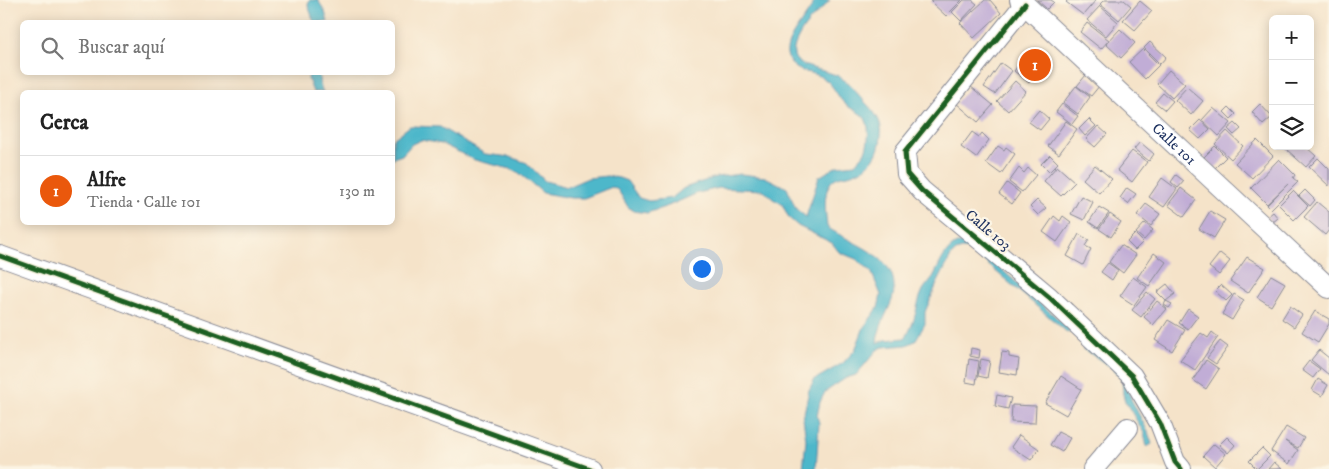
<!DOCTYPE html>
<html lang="es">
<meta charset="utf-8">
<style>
:root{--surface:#fff;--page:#f6f6f6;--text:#222;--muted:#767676;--line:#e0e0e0;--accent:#ea580c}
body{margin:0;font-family:"IM FELL DW Pica",serif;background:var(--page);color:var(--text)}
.controls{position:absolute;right:15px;top:15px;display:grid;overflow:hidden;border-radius:8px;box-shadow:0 2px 12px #0003}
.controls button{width:45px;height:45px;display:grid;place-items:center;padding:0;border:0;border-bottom:1px solid var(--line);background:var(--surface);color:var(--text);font:25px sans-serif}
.you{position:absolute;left:701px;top:268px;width:18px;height:18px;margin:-12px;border:4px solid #fff;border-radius:50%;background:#1a73e8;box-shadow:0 0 0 8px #1a73e833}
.badge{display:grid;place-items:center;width:32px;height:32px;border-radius:50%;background:var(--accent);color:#fff;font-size:16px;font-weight:700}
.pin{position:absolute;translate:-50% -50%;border:2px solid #fff;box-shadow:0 1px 5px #0006}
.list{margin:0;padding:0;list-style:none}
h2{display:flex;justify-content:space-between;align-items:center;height:65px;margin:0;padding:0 20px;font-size:21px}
h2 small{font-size:16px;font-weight:400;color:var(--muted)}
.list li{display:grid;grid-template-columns:32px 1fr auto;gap:15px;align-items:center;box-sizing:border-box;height:70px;padding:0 20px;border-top:1px solid var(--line)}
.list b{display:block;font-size:19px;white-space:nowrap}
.list p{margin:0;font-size:16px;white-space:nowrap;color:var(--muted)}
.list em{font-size:16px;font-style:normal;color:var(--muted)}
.icon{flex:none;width:28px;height:28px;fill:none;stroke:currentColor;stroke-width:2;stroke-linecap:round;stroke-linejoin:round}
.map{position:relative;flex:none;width:1329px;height:469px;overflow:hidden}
.search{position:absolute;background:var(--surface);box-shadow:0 2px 12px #0003;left:20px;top:20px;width:375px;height:55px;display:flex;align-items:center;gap:12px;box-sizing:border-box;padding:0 18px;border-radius:8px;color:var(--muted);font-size:19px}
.panel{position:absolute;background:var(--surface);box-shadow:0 2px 12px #0003;left:20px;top:90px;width:375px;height:135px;border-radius:8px}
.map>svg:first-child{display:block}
</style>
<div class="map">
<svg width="1329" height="469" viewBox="0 0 1329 469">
<rect width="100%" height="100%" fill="#fcf5e5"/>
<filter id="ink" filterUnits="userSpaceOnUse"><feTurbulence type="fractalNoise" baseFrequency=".02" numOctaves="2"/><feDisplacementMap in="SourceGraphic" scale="10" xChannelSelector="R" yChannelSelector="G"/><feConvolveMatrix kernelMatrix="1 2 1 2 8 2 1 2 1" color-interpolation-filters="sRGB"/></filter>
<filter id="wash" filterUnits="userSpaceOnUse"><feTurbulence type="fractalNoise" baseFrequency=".0096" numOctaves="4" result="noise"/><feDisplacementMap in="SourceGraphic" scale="20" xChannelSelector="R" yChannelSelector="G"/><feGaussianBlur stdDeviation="1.12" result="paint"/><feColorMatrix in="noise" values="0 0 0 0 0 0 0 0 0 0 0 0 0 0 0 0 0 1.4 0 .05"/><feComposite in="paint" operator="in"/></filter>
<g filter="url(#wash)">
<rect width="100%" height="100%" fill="#f5e3c9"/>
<!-- water -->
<path fill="#4db7ca" stroke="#347394" d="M309,0H318L325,12L328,22H314L308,5Z
M815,0H830C822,10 811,17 804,28C776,70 811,64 838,76C849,82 857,93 865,102C874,112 883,121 881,135C880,157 868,170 848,175C841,176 835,177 831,182C822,194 826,214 827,227C854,246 905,257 892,300C887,314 878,328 877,343L885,340L905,338C917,321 915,306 923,290C926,285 930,281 933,277C941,263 945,246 963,242L976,247L1072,331L1068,333L971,250L962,249L956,251L951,256L936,286L925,312V324L915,341L907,345L883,347L877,350L856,375L846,378L825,392L820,402L817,416L819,423L816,469H803L806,440L803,418L809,390L814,380L843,363L855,350L864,327L878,308L881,295L871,271L856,259L839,252L832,243L798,226L789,218L782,204L773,199L763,190L719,188L698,193L668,206L647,213L634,211L628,207L618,190L612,187L584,198H571L543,193L519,173L510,169L475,160L442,144L421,140L412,144L402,155L393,158V139L410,126L440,127L485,154L510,157L527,163L545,181L567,187L588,178L607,176L619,178L627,181L639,198L649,201L672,198L684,188L716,177L741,174L765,177L787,188L796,209L806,217L819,177L837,166L855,164C858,160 863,156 865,152C869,142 871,122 862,115C856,110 848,108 843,102C836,94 833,84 823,78C810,70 791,74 787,54C785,38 809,16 815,0Z
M309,73H319L320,85L323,92H313L308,79Z
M1085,345L1116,364L1128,382L1131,399L1148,432L1152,444L1147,447L1144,433L1125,401L1123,394L1122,381L1119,375L1114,369L1083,349Z"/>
<g id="blocks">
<!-- building -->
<path fill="#c1add6" d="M933,0H962L946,16L931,2Z
M964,0H972L977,4L961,21L952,12Z
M985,0H990L1001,13L974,38L960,23Z
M1037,0H1051L1054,2L1047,9Z
M1068,0H1096L1083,15L1066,2Z
M1104,0H1124L1131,6L1119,20L1100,4Z
M1140,1L1152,11L1135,30L1123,20Z
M1100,6L1118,22L1106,36L1087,20Z
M1087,23L1109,40L1101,49L1080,32Z
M1120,29L1135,43L1121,58L1106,44Z
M1150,42L1166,57L1160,64L1144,48Z
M1143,49L1159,65L1145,79L1129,62Z
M1028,53L1043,64L1029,83L1014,71Z
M1001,63L1012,71L995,94L984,87Z
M1169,70L1185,84L1172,98L1157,84Z
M1086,75L1100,85L1091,96L1077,86Z
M1015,81L1026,91L1008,111L997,101Z
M970,86L993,105L978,122L956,103Z
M1076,86L1090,97L1078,114L1063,103Z
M1187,87L1203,101L1191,115L1175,100Z
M1163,93L1173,101L1165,110L1155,102Z
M1062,104L1078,116L1072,124L1056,112Z
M1260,104L1272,117L1263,125L1252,112Z
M1229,107L1236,114L1231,119L1224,112Z
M1213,108L1231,123L1219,136L1202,120Z
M1039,110L1049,119L1040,130L1029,122Z
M1089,119L1096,126L1085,136L1079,129Z
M1200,120L1210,129L1200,139L1190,130Z
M1066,121L1077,129L1059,154L1048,146Z
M1235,123L1241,129L1234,135L1228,129Z
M1098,126L1107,134L1095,147L1086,139Z
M1227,131L1243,146L1231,159L1215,144Z
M972,132L979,137L982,133L989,140L976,158L961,147Z
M1257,140L1273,156L1252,178L1235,163Z
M1140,142L1154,154L1149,161L1134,149Z
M998,146L1004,150L1006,147L1015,154L1001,174L986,163Z
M1215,146L1226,157L1215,168L1204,157Z
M1288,146H1305L1316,156L1306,167L1286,149Z
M1132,151L1147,162L1132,182L1117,170Z
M1050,155L1058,163L1049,172L1041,164Z
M1318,158L1329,169V186L1309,167Z
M1279,159L1295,175L1293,178L1298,182L1271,209L1267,205L1288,184L1267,204L1251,188Z
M1095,165L1112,179L1099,193L1083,179Z
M1057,166L1075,182L1061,196L1044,181Z
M1019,168L1024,173L1028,168L1036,175L1022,192L1009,182Z
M1176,175L1184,181L1178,188L1171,182Z
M1162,178L1177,189L1164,207L1149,197Z
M1007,183L1020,193L1012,204L999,194Z
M1127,188L1136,194L1128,204L1120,198Z
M1181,188L1196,200L1184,217L1168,205Z
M1305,190L1315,200L1310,206L1299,196Z
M1293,191L1308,206L1294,220L1279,205Z
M1081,196L1093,202L1084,220L1071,214Z
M1037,200L1046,208L1038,215L1030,207Z
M1317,202L1329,212V230L1325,235L1304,217Z
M1146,204L1160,214L1151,226L1137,215Z
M1099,207L1109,213L1098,228L1089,222Z
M1210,211L1225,220L1214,238L1199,229Z
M1273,212L1278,218L1272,223L1267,217Z
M1110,214L1121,222L1111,237L1099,229Z
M1054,216L1060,221L1063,216L1071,222L1057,242L1043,232Z
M1145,223L1153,230L1144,240L1136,233Z
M1079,234L1089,240L1085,246L1091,249L1083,265L1067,256Z
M1135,234L1143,242L1135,250L1127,242Z
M1121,245L1136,255L1123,273L1109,262Z
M1154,253L1166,262L1149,286L1137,278Z
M1220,253L1230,261L1219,275L1209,267Z
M1247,257L1265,268L1248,293L1230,281Z
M1108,263L1118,270L1112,280L1101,272Z
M1271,275L1285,283L1271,306L1257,297Z
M1133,277L1147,287L1134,305L1120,296Z
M1167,284L1175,294L1166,301L1172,304L1169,308L1164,305L1166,301L1157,292Z
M1221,285L1232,295L1226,301L1215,291Z
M1147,292L1155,299L1141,317L1132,310Z
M1234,294L1244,300L1232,320L1222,314Z
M1157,301L1167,309L1153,325L1144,317Z
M1290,306L1302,315L1294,327L1282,319Z
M1188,309L1198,316L1188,329L1179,323Z
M1315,311L1329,319V324L1318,342L1302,332Z
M1168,320L1185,330L1172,351L1155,340Z
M1212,332L1218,337L1195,370L1180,360L1201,333L1208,338Z
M1220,341L1228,347L1216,364L1207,358Z
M971,348L980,350L979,358L970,356Z
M1319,350L1329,358V375L1311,360Z
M1002,352L1009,353V357L1019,359L1017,375L999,372Z
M969,359L979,361L976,384L966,382Z
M981,359L990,361L987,378L978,376Z
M1206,360L1219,369L1206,389L1193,380Z
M1309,361L1320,369L1313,378L1302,370Z
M1061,376L1081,389L1066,415L1045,403Z
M1318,379L1328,385L1322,396L1312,390Z
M997,395L1011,398L1008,409L995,406Z
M1012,405L1036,406L1035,423L1011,422Z
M1286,427L1304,438L1298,448L1285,441L1298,450L1289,464L1271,451Z
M1058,432L1070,438L1062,452L1050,445Z
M1019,435L1039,449L1031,460L1011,447Z
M1227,437L1235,445L1228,453L1219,445Z
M1214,444L1226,454L1215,467L1203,456Z
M1262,448L1270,456L1257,469L1249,461Z
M1274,462L1282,469H1268Z"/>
</g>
</g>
<g filter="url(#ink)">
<use href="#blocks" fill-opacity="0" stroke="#888994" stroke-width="1"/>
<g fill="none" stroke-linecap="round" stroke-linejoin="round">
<!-- minor casing -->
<g stroke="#888994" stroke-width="22">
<g id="minor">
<path id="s1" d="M1020,0L1329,288"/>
<path d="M1025,4L905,152L907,174L922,191L1049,297L1132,376L1160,423L1175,462L1181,469"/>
<path d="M0,256L590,469"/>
<path d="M1093,469L1128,428"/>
</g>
</g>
<!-- minor -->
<use href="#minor" stroke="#fff" stroke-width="20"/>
<!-- cycleway casing -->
<g stroke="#fcf5e5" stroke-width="8">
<path id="cycleway" d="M1025,4L905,152L907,174L922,191L1049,297L1132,376L1160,423L1175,462L1181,469
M0,256L590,469"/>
</g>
<!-- cycleway -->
<use href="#cycleway" stroke="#1b5e20" stroke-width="5"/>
</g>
</g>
<g text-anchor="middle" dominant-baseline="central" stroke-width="4.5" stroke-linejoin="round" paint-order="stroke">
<!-- street labels -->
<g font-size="15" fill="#1b2f5e" stroke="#fcf5e5">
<text stroke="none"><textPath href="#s1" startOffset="211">Calle 101</textPath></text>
<text transform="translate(988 230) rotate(40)">Calle 103</text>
</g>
</g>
</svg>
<div class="controls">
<button>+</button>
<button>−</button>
<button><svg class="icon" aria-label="layers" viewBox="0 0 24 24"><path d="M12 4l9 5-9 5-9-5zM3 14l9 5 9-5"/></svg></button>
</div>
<div class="you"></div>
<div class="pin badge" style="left:1035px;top:65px">1</div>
<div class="search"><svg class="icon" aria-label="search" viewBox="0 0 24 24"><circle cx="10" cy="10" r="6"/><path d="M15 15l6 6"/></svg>Buscar aquí</div>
<section class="panel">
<h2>Cerca<small></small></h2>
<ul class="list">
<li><span class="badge">1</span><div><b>Alfre</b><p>Tienda · Calle 101</p></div><em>130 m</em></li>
</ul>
</section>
</div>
